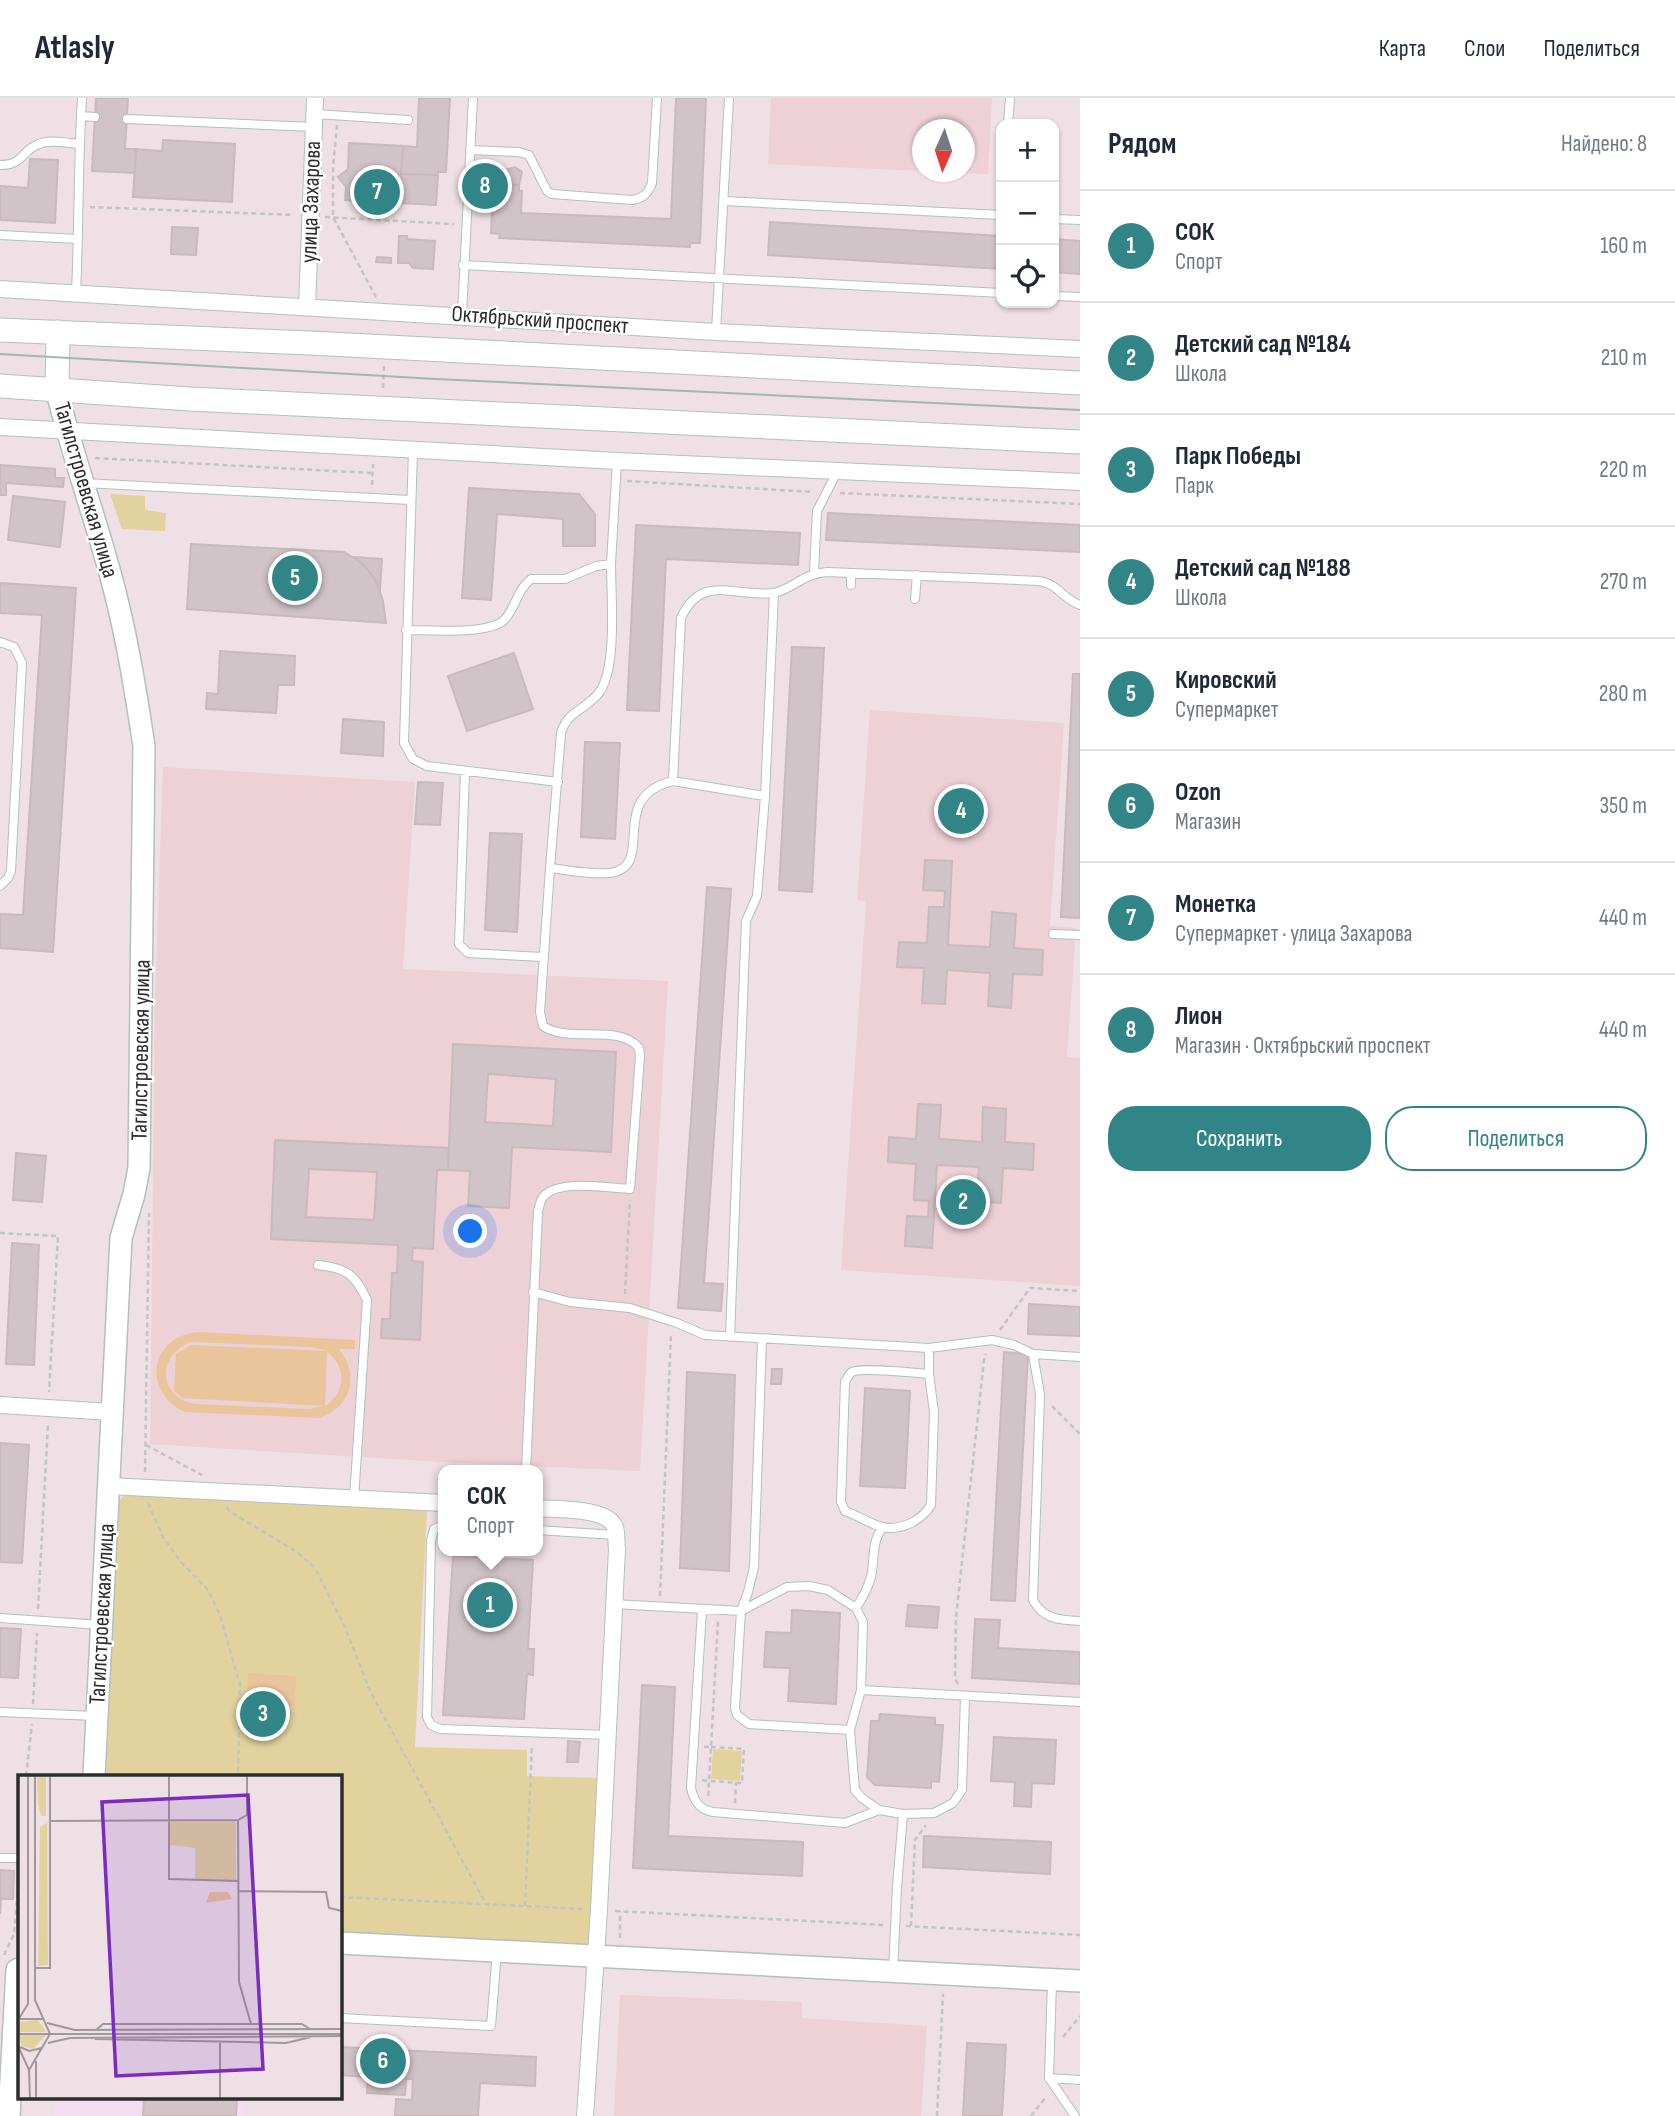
<!DOCTYPE html>
<html lang="ru">
<meta charset="utf-8">
<style>
:root{--surface:#fff;--page:#f6f6f7;--text:#1f2937;--muted:#747a83;--line:#e0e1e3;--accent:#318587}
body{margin:0;font-family:"Sofia Sans Condensed",sans-serif;background:var(--page);color:var(--text)}
.controls{position:absolute;right:21px;top:21px;display:grid;overflow:hidden;border-radius:14px;box-shadow:0 2px 5px #0004}
.controls button{width:63px;height:63px;display:grid;place-items:center;padding:0;border:0;border-bottom:2px solid var(--line);background:var(--surface);color:var(--text);font:35px sans-serif}
.compass{position:absolute;left:912px;top:21px;width:63px;height:63px;border-radius:50%;background:var(--surface);box-shadow:0 2px 5px #0004;rotate:183deg}
.you{position:absolute;left:471px;top:1134px;width:24px;height:24px;margin:-18px;border:5px solid #fff;border-radius:50%;background:#1a73e8;box-shadow:0 0 0 10px #1a73e833}
.badge{display:grid;place-items:center;width:46px;height:46px;border-radius:50%;background:var(--accent);color:#fff;font-size:23px;font-weight:700}
.pin{position:absolute;translate:-50% -50%;border:4px solid #fff;box-shadow:0 2px 7px #0006}
.popup{position:absolute;left:438px;top:1367px;width:105px;height:91px;box-sizing:border-box;display:grid;place-content:center;border-radius:14px;background:var(--surface);filter:drop-shadow(0 2px 5px #0005);font-size:23px;white-space:nowrap;color:var(--muted)}
.popup b{font-size:26px;color:var(--text)}
.popup::after{content:'';position:absolute;left:50%;top:100%;margin-left:-14px;border:14px solid transparent;border-top-color:var(--surface)}
.list{margin:0;padding:0;list-style:none}
h2{display:flex;justify-content:space-between;align-items:center;height:91px;margin:0;padding:0 28px;font-size:30px}
h2 small{font-size:23px;font-weight:400;color:var(--muted)}
.list li{display:grid;grid-template-columns:46px 1fr auto;gap:21px;align-items:center;box-sizing:border-box;height:112px;padding:0 28px;border-top:2px solid var(--line)}
.list b{display:block;font-size:26px;white-space:nowrap}
.list p{margin:0;font-size:23px;white-space:nowrap;color:var(--muted)}
.list em{font-size:23px;font-style:normal;color:var(--muted)}
.actions{display:flex;gap:14px;padding:21px 28px}
.actions a{flex:1;padding:16px 0;border:2px solid var(--accent);border-radius:28px;text-align:center;font-size:24px;color:var(--accent)}
.actions .main{background:var(--accent);color:#fff}
.icon{flex:none;width:38px;height:38px;fill:none;stroke:currentColor;stroke-width:2;stroke-linecap:round;stroke-linejoin:round}
.map{position:relative;flex:none;width:1080px;height:2018px;overflow:hidden}
header{display:flex;align-items:center;gap:42px;box-sizing:border-box;height:98px;padding:0 35px;background:var(--surface);border-bottom:2px solid var(--line)}
header strong{font-size:33px}
nav{display:flex;gap:38px;margin-inline-start:auto;font-size:24px}
main{display:flex}
aside{flex:1;background:var(--surface)}
.map>svg:first-child{display:block}
</style>
<header>
<strong>Atlasly</strong>
<nav><a>Карта</a><a>Слои</a><a>Поделиться</a></nav>
</header>
<main>
<div class="map">
<svg width="1080" height="2018" viewBox="0 0 1080 2018">
<rect width="100%" height="100%" fill="#eee0e4"/>
<!-- education -->
<path fill="#eed0d7" d="M771,0H992L988,76L928,74H964V32H922V73L768,66Z
M870,612L1064,625L1050,828L1076,830L1067,959L1080,960V1188L841,1172L866,803L857,802Z
M163,669L415,684L403,871L668,883L640,1373L442,1364L150,1346L155,899Z
M620,1897L802,1904V1920L927,1928L921,2018H614Z"/>
<!-- medical -->
<path fill="#f4def2" d="M55,1999H246L244,2018H54Z"/>
<!-- green -->
<path fill="#e2d39e" d="M110,396L145,398V412L166,415L165,433L122,431Z
M132,1395L427,1412L415,1649L527,1652V1678L597,1680L590,1839L587,1847L583,1849L340,1838V1678H106L118,1406L122,1399Z
M713,1651L742,1653L740,1683L711,1681Z"/>
<!-- pitch -->
<path fill="#e9c59b" fill-rule="evenodd" d="M199,1234L355,1242V1251H339C360,1277 351,1310 319,1320L185,1314C141,1294 150,1237 199,1234ZM191,1244L312,1249L326,1253L191,1247L176,1256L174,1293L182,1300L324,1308L309,1311L196,1306C158,1300 156,1257 191,1244ZM327,1254C347,1268 346,1295 325,1308Z
M248,1575L296,1578L295,1608L247,1606Z"/>
<!-- building -->
<path fill="#d1c4c8" stroke="#cab9bd" stroke-width="2" fill-rule="evenodd" d="M96,0H128L125,51H136L135,75L92,73Z
M419,0H450L446,74H438V77L401,76L403,48L417,49Z
M676,0H706L700,145H690V149L499,140L500,136L491,135L492,109H495L496,86L519,87V93H522L521,115L671,121Z
M163,42L235,46L232,104L133,99L136,51L162,53Z
M349,45L403,48L401,76L438,77L436,107L345,102L346,89L338,79L348,71Z
M30,61L58,62L55,125L0,122V88L28,90Z
M515,69L522,74L519,87L496,86V99L479,100L475,81L486,73L491,76Z
M770,124L1001,138V171L768,157Z
M172,129L198,130L196,157L171,156Z
M399,138H407V141L435,143L433,171L413,170L409,165H398Z
M1054,141L1080,143V176L1054,174Z
M377,159L391,160V165L376,164Z
M0,367L55,371V380H64L63,389L6,385V397H0Z
M469,390L579,396L595,416V448H563V421L497,416L491,502L462,500Z
M13,398L65,404L60,449L8,442Z
M828,415L1080,427V454L826,442Z
M636,427L800,435L798,467L666,461L659,613L627,612Z
M191,446L344,454L363,466L376,482L383,503L386,525L187,511Z
M354,459L382,461L380,491L371,475Z
M0,485L76,490L53,854L0,850V816L23,817L42,517L0,515Z
M792,549L824,550L812,794L779,792Z
M220,553L295,558L294,587H278L276,615L206,611L207,595L218,596Z
M514,555L533,611L467,633L448,578Z
M1073,576H1080V820L1061,819Z
M343,621L384,624L383,658L341,655Z
M585,644L620,645L615,741L581,739Z
M418,684L443,685L440,727L415,726Z
M490,735L522,736L517,834L485,832Z
M925,762L952,763L948,847L990,849L992,814L1016,816L1014,850L1043,852L1042,877L1013,876L1011,910L988,908L990,875L947,872L945,906L922,905L924,870L897,869L899,844L927,845L929,809H944L945,793L923,792Z
M707,789L731,791L704,1185L723,1186L721,1213L678,1210Z
M453,946L616,954L611,1054L512,1049L509,1110L468,1108L470,1073L448,1072ZM488,976L556,981L553,1028L485,1024Z
M918,1006L941,1007L939,1041L982,1044L983,1009L1006,1011L1005,1044L1034,1046L1033,1072L1003,1070L1001,1105L977,1103L979,1069L937,1067L932,1150L905,1148L907,1118L928,1119L929,1103L914,1102L916,1066L888,1064L889,1039L916,1041Z
M275,1042L449,1050L448,1072H437L433,1151L413,1150L412,1163L423,1164L420,1242L381,1240L382,1221H390L392,1175H397L398,1147L271,1141ZM309,1071L377,1074L374,1122L306,1119Z
M16,1055L46,1058L42,1104L13,1102Z
M12,1145L39,1147L34,1267L6,1266Z
M1029,1206L1080,1209V1238L1028,1236Z
M1004,1254L1028,1256L1015,1503L991,1502Z
M772,1271H782L781,1286H771Z
M687,1274L735,1277L729,1473L680,1470Z
M865,1290L910,1293L905,1390L860,1388Z
M0,1345L29,1347L22,1465L0,1464Z
M453,1458L533,1462L528,1551H534L533,1577L527,1576L524,1621L443,1617Z
M908,1507L939,1509L937,1530L906,1528Z
M792,1512L840,1515L836,1606L788,1603L790,1570L764,1569L766,1534L791,1535Z
M975,1521L1000,1522L998,1550L1080,1554V1586L972,1580Z
M0,1530L21,1531L18,1580L0,1579Z
M642,1587L675,1589L668,1738L803,1744L802,1778L633,1770Z
M880,1616L935,1620V1627H943L939,1684L931,1683V1690L875,1687L867,1679L871,1623H879Z
M994,1639L1056,1642L1054,1686L1032,1685L1031,1709L1014,1708L1015,1684L991,1683Z
M568,1643L580,1644L578,1664H567Z
M924,1738L1051,1744L1050,1776L923,1769Z
M0,1772L14,1773L13,1801H1L0,1816Z
M967,1945L1006,1947L1002,2018H963Z
M340,1949L536,1959L535,1988L480,1985L478,2018H395L396,2001L412,2002L413,1981H406L405,1997L367,1995L368,1979L340,1977Z
M144,1999H237L236,2018H143Z"/>
<g fill="none" stroke-linecap="round" stroke-linejoin="round">
<!-- service casing -->
<g stroke="#b3c0bf" stroke-width="10">
<path id="service" d="M315,16L408,22
M81,18L95,19
M127,21L314,29
M1008,26L1010,0
M470,52L519,54L529,57L547,93L552,96L632,102C643,100 648,96 652,85L657,0
M0,67C24,67 20,53 39,46C50,41 67,45 79,46
M724,103L1001,117
M1054,121L1080,122
M0,137L78,141
M463,167L1001,195
M76,195C79,130 78,65 82,0
M1054,198L1080,199
M462,217L473,0
M716,234L729,0
M413,352L404,645L413,661L427,668L558,684
M84,385L410,402
M611,466C611,499 617,564 601,592C589,611 568,611 561,635L550,770C569,772 591,777 610,775C658,768 605,699 673,683L765,698
M814,474L817,413L837,374
M851,475V487
M915,501L917,477
M406,532C428,532 489,537 504,522C516,510 516,493 531,481H565L596,468L611,466L617,363
M0,544L14,549L22,565L11,773L8,780L0,788
M465,673L459,846L468,855L543,859
M673,683L681,520C702,474 736,500 773,495C792,492 803,475 828,474L1039,483C1057,485 1064,502 1080,507
M1053,836L1080,837
M318,1167C346,1170 355,1176 367,1202L354,1401
M533,1194L570,1204L630,1210L677,1225L705,1237L929,1250L992,1242L1014,1247L1033,1256L1080,1259
M730,1239L746,823L757,798L765,698L774,495
M1033,1256L1040,1296L1033,1502C1043,1521 1059,1522 1080,1523
M929,1276C915,1275 862,1269 852,1274C849,1276 847,1280 845,1284L841,1404L845,1413C857,1417 870,1426 882,1429C901,1433 921,1423 931,1407L934,1314L929,1276V1250
M526,1372L538,1113C540,1107 540,1102 544,1098C559,1081 609,1090 630,1091L640,958L639,950C619,925 570,946 543,928L540,914L550,770
M443,1427L434,1431L431,1443L427,1619L431,1627L440,1631L608,1637
M537,1432L616,1437
M614,1506L741,1513L748,1494L754,1469L762,1241
M856,1510C862,1501 868,1489 871,1479C875,1461 871,1444 883,1429
M702,1512L691,1690C694,1704 700,1712 713,1714L845,1725L879,1712
M0,1520L101,1527
M861,1592L1080,1604
M0,1614L95,1618
M850,1632L749,1626L737,1617L735,1610L741,1513L787,1489L809,1488L828,1492L856,1510L863,1524L861,1592L850,1632L855,1692L862,1700L879,1712L903,1716L934,1715L953,1705L962,1692L965,1599
M0,1760H19
M893,1873L897,1789L903,1716
M1052,1884L1049,1980L1075,2018
M340,1920L491,1928L497,1853
M1049,1980L1080,1982"/>
</g>
<!-- minor casing -->
<g stroke="#b3c0bf" stroke-width="18">
<path id="minor" d="M0,191L716,234L1080,251
M307,209L315,0
M0,329L617,363L1080,384
M0,1307L112,1314
M109,1388L443,1405
M537,1410C556,1412 607,1409 615,1429C617,1435 616,1444 617,1451L599,1812L585,2018"/>
</g>
<!-- tertiary casing -->
<g stroke="#b3c0bf" stroke-width="24">
<path id="tertiary" d="M57,293C73,361 98,426 115,494C128,545 136,596 144,648L139,1070L134,1096L121,1140L94,1678
M340,1845L1080,1883
M9,2018L17,1872L19,1871"/>
</g>
<!-- secondary casing -->
<g stroke="#b3c0bf" stroke-width="25">
<path id="secondary" d="M0,232L310,245L1080,285
M0,288L190,301L1080,344
M57,293L58,234"/>
</g>
<!-- path -->
<path stroke="#c4c4c4" stroke-width="2.5" stroke-dasharray="5 3.5" stroke-linecap="butt" d="M337,27L333,70V119L376,199
M90,109L294,117
M325,119L454,126
M383,290L384,268
M95,360L371,375
M627,383L813,394
M372,387L373,366
M840,395L1080,406
M0,1135L58,1138L49,1294
M625,1196L630,1102
M1000,1232L1030,1190L1080,1193
M1052,1308L1080,1336
M146,1347L202,1377
M145,1374L149,1115
M148,1405L163,1439L180,1463L208,1492L220,1517L240,1587L238,1678
M227,1409L229,1413L297,1454L315,1470L344,1527L370,1593L486,1806
M660,1498L671,1236
M38,1511L48,1326
M958,1586L955,1581L956,1519L984,1262L986,1256
M33,1606L37,1535
M704,1649H711L718,1523
M711,1649L744,1651L742,1685L709,1683Z
M26,1678L32,1626
M702,1682L709,1683L708,1700
M735,1705L736,1684
M340,1799L584,1811
M525,1808L532,1647
M615,1813L885,1827
M906,1828L1080,1837
M911,1828L915,1742L926,1727
M620,1840V1813
M4,1857L14,1836L19,1776
M1063,1939L1080,1918
M937,2018L943,1896
M1031,2018L1046,1999"/>
<!-- service -->
<use href="#service" stroke="#fff" stroke-width="8"/>
<!-- minor -->
<use href="#minor" stroke="#fff" stroke-width="16"/>
<!-- tertiary -->
<use href="#tertiary" stroke="#fff" stroke-width="21"/>
<!-- secondary -->
<use href="#secondary" stroke="#fff" stroke-width="23"/>
<!-- tram -->
<path stroke="#a2b6b6" stroke-width="2" d="M0,256L436,281L1080,312"/>
</g>
<g text-anchor="middle" dominant-baseline="central" stroke-width="5" stroke-linejoin="round" paint-order="stroke">
<!-- street labels -->
<g font-size="23" fill="#2d2d2d" stroke="#fff">
<text transform="translate(311 104) rotate(-88)">улица Захарова</text>
<text transform="translate(540 222) rotate(4)">Октябрьский проспект</text>
<text transform="translate(86 392) rotate(74)">Тагилстроевская улица</text>
<text transform="translate(141 952) rotate(-89)">Тагилстроевская улица</text>
<text transform="translate(102 1516) rotate(-87)">Тагилстроевская улица</text>
</g>
</g>
<!-- overview -->
<g transform="translate(18 1677)">
<rect width="324" height="324" fill="#eee0e4"/>
<path d="M19,0H28V41H23L20,29ZM152,47H218V105H177V73L152,70ZM29,48L30,190L20,191L22,52ZM20,245L28,257H0L2,247ZM0,260H28L15,274L4,271Z" fill="#e2d39e"/>
<path d="M192,117H210L214,124L188,128Z" fill="#e9c59b"/>
<path fill="none" stroke="#a1989b" stroke-width="2" d="M151,0V104L220,106M220,45L221,207L233,249M220,45L229,40V0M32,46L220,45M220,116L308,117L311,133L324,136M17,193H32V0M2,244H25M0,245L10,229V0M29,248L57,255L324,254M78,255L85,249H284L292,254M0,259H324M77,264L268,268L293,262M30,268L52,263L324,261M202,268V324M0,271L11,295L12,324M2,272L11,276L24,273M18,286V324M11,295L32,259L17,225V0"/>
<path fill="#7b2cbf" fill-opacity="0.15" stroke="#7b2cbf" stroke-width="3.5" d="M230,20L245,294L98,301L84,27Z"/>
<rect width="324" height="324" fill="none" stroke="#2d2d2d" stroke-width="3.5"/>
</g>
</svg>
<div class="controls">
<button>+</button>
<button>−</button>
<button><svg class="icon" aria-label="locate" viewBox="0 0 24 24"><circle cx="12" cy="12" r="6"/><path d="M12 2v4M12 18v4M2 12h4M18 12h4"/></svg></button>
</div>
<svg class="compass" viewBox="-18 -18 36 36"><path d="M0-13l5 13h-10z" fill="#e53935"/><path d="M0 13l5-13h-10z" fill="#747a83"/></svg>
<div class="you"></div>
<div class="pin badge" style="left:490px;top:1507px">1</div>
<div class="popup"><b>СОК</b>Спорт</div>
<div class="pin badge" style="left:963px;top:1104px">2</div>
<div class="pin badge" style="left:263px;top:1616px">3</div>
<div class="pin badge" style="left:961px;top:713px">4</div>
<div class="pin badge" style="left:295px;top:480px">5</div>
<div class="pin badge" style="left:383px;top:1963px">6</div>
<div class="pin badge" style="left:377px;top:94px">7</div>
<div class="pin badge" style="left:485px;top:88px">8</div>
</div>
<aside>
<h2>Рядом<small>Найдено: 8</small></h2>
<ul class="list">
<li><span class="badge">1</span><div><b>СОК</b><p>Спорт</p></div><em>160 m</em></li>
<li><span class="badge">2</span><div><b>Детский сад №184</b><p>Школа</p></div><em>210 m</em></li>
<li><span class="badge">3</span><div><b>Парк Победы</b><p>Парк</p></div><em>220 m</em></li>
<li><span class="badge">4</span><div><b>Детский сад №188</b><p>Школа</p></div><em>270 m</em></li>
<li><span class="badge">5</span><div><b>Кировский</b><p>Супермаркет</p></div><em>280 m</em></li>
<li><span class="badge">6</span><div><b>Ozon</b><p>Магазин</p></div><em>350 m</em></li>
<li><span class="badge">7</span><div><b>Монетка</b><p>Супермаркет · улица Захарова</p></div><em>440 m</em></li>
<li><span class="badge">8</span><div><b>Лион</b><p>Магазин · Октябрьский проспект</p></div><em>440 m</em></li>
</ul>
<div class="actions"><a class="main">Сохранить</a><a>Поделиться</a></div>
</aside>
</main>
